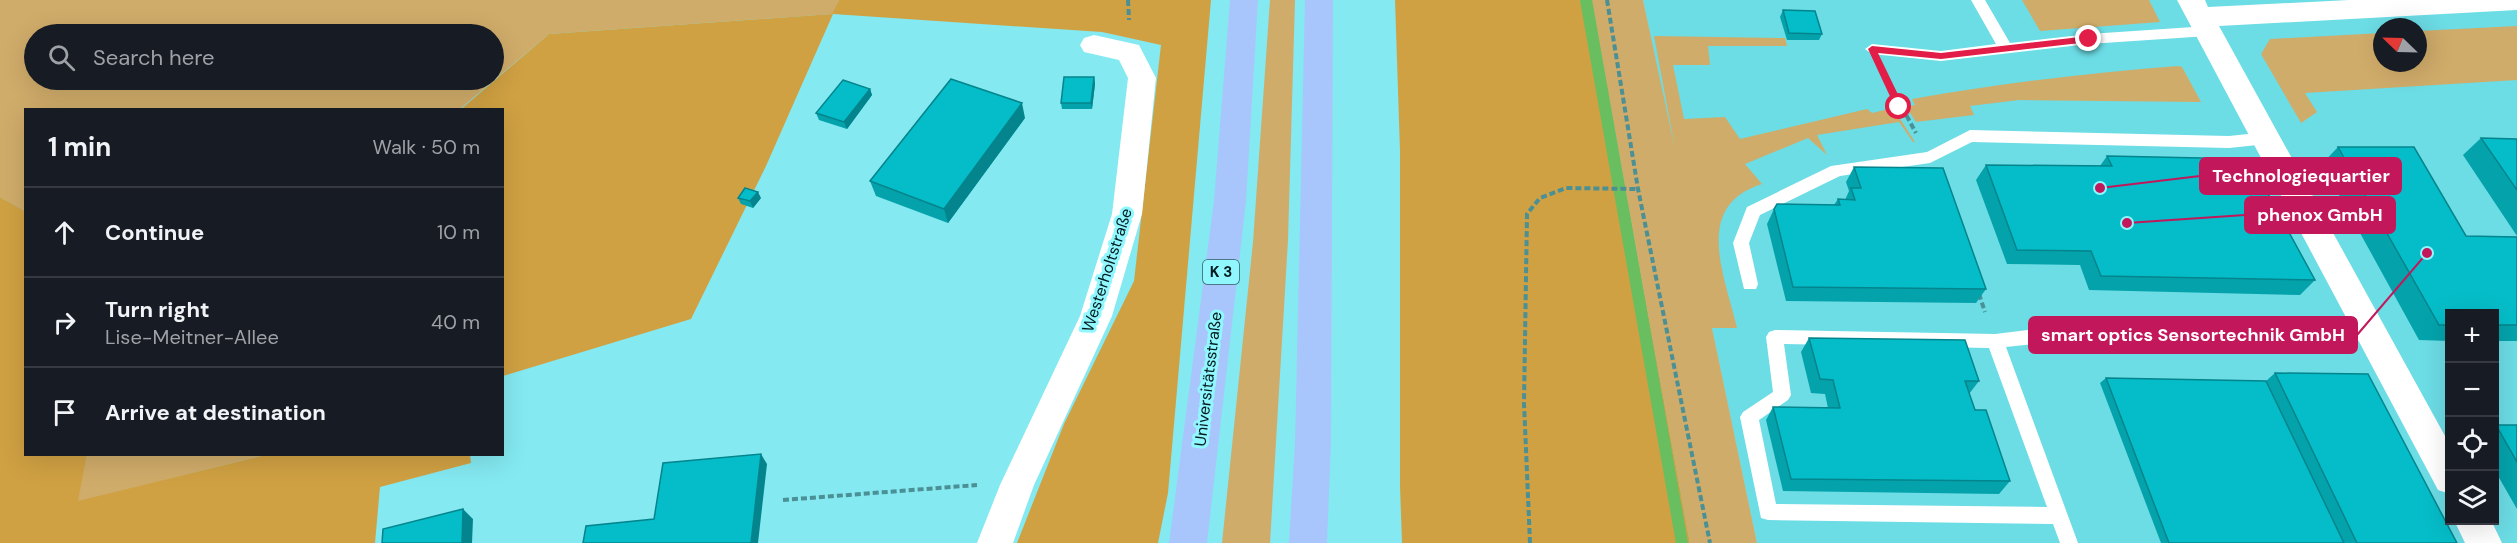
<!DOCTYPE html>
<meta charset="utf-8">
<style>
:root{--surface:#171b24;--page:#242831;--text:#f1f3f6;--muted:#9ea1a6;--line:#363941}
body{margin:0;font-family:"DM Sans",sans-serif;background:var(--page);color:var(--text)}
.controls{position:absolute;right:18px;bottom:18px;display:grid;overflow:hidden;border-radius:0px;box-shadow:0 6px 24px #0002}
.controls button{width:54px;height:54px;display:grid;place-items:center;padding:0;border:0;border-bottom:2px solid var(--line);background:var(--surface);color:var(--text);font:30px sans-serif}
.compass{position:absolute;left:2373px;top:18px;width:54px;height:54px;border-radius:50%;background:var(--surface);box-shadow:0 6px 24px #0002;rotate:293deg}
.stop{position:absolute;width:18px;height:18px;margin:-14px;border:4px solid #e11d48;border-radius:50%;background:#fff}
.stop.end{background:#e11d48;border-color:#fff;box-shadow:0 2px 6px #0008}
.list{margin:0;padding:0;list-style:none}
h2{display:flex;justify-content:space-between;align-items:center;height:78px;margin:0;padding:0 24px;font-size:26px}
h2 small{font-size:20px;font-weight:400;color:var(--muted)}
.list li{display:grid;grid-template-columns:39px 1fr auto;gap:18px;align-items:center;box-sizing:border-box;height:90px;padding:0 24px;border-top:2px solid var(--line)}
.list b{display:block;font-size:22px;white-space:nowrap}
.list p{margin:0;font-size:20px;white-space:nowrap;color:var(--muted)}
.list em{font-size:20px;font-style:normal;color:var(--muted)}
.icon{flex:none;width:33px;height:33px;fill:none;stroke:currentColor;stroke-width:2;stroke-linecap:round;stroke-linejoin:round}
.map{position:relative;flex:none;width:2517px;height:543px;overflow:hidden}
.search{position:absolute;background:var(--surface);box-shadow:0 6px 24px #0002;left:24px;top:24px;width:480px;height:66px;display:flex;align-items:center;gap:15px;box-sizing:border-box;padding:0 21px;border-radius:33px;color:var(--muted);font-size:22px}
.panel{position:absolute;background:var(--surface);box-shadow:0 6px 24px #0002;left:24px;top:108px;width:480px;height:348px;border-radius:0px}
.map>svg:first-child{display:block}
</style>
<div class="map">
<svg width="2517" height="543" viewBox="0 0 2517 543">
<rect width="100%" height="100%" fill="#84e9f1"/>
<!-- built -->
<path fill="#6cdce5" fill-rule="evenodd" d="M1643,0H2517V543H1757ZM2382,27H2418V63H2382ZM2450,314H2494V520H2450Z"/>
<!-- green -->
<path fill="#d0ac6a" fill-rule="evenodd" d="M0,0H839L833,14L549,34L460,109L26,110L25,211L0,197ZM34,34H494V80H34Z
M1270,0H1295L1288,240L1270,543H1222L1253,242Z
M1591,0H1643L1675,149L1654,36L1785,38L1787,46H1708L1710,65H1673L1684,119L1725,117L1740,139L1867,109L1872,113L1893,108L1915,142H1913L1899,122L1817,135L1827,155L1808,138L1745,164L1762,184C1692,206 1725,276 1737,328H1712L1757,543H1690Z
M2022,0H2149L2160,22L2040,31Z
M2517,26V80L2305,93L2317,112L2301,123L2261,54L2270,39L2382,33V63H2418V31Z
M2178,66L2182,67L2201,102L2019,100L1970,106L1974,115L1916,122L1906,107L1915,105L1912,99C2001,83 2089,73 2178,66Z
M87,455H265L77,502Z"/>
<!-- forest -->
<path fill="#d0a143" d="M839,0H1211L1168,493L1158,543H1017L1064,424L1134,281L1161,45L1102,32L833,14L766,166L691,319L503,376L502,110H460L549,34L832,14Z
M1395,0H1591L1690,543H1402L1400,486V151Z
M0,197L25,211L26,454L87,455L78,501L265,455L470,454L471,463L380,487L375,543H0Z"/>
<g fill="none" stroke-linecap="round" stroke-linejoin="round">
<!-- stream -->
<path stroke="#69be60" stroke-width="12" d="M1586,0L1682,543"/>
<!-- path -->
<path stroke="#4b9095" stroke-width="4" stroke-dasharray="6 3" stroke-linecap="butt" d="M1128,0L1129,20
M1607,0L1638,189L1710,543
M1885,76L1916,133
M1979,294L1985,312
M783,500L977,485
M1530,543L1524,403L1527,214L1540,198L1566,188L1638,189"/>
<!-- service -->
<path fill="#fff" fill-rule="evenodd" d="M1971,0H1985L2010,43L2089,34L2208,26L2215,31L2208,36L2089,44L1941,61L1872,54L1865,49L1872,44L1941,51L1996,44Z
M1970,130L2229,136L2267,132L2275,138L2267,144L2229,148L1972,142L1930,163L1840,176L1760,215L1749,243L1758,284L1756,289H1744L1733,243L1747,207L1831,166L1927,152Z
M2107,325L2372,327L2378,329L2381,334L2378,339L2372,341C2251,340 2126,332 2006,347L2078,543H2060L2053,524L1768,520L1761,518L1740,417L1743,412L1773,392L1766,337L1769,332L1775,330L1995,334L2051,327ZM1784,344L1989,348L2047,507L1776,504L1759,420L1788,400L1791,395Z"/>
<!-- minor -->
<path fill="#fff" fill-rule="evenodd" d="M2177,0H2205L2208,7L2349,0H2517V10L2219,26L2450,445V494L2438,490Z
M1094,35L1139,45L1156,78L1142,214L1112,316L1034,485L1013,543H977L1000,485L1080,316L1112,214L1128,78L1119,60L1084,52L1080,45L1084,38Z
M2454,520H2491L2502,543H2465Z"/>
<!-- trunk -->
<path fill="#a8c6fb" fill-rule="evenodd" d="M1230,0H1258L1246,201L1207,543H1169L1214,201Z
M1305,0H1333L1331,443L1327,543H1289L1295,443Z"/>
</g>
<!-- wall -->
<path fill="#04a3ac" d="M1783,10L1822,34L1819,40H1787L1780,17Z
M1094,77L1095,84L1092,109H1062L1061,103Z
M870,89L872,95L847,129L819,120L816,113Z
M1025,118L948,223L876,196L870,181Z
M2481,138L2517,139V236L2463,155Z
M2338,147L2466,236L2517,237V341H2494V314H2450V341L2419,340L2322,164Z
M2107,156L2315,280L2300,295L2089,290L2080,265L2007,264L1976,180L1986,165L2100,166Z
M1854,167L1986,289L1976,303L1786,301L1767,224L1774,209L1834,205L1838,199L1845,200L1849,191L1846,182Z
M738,198H761L753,208L741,204Z
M1809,338L1979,381L1969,394L1975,410L2010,481L1999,494L1783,491L1766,420L1773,407L1828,408L1825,394L1811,393L1801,352Z
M2275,373L2457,543H2161L2100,383L2106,378L2266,381Z
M2494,425H2517V509L2494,469Z"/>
<!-- shaded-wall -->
<path fill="#04848c" d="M1094,77L1095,84L1092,109L1091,103Z
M870,89L872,95L847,129L844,122Z
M1022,103L1025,118L948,223L944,209Z
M758,192L761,198L753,208L750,201Z
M761,454L767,464L758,543H751Z
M463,509L473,519L472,543H462Z"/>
<!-- building -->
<path fill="#05bdc8" stroke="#04848c" stroke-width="1.5" d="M1783,10L1815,11L1822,34L1789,33Z
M1064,77H1094L1091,103H1061Z
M951,79L1022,103L944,209L870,181Z
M843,80L870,89L844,122L816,113Z
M2481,138L2517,139V190Z
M2338,147H2414L2466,236L2517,237V325H2494V314H2450V325H2439Z
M2107,156L2249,159L2315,280L2101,276L2091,251L2017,250L1986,165L2112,166Z
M1854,167L1943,168L1986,289L1793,287L1774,209L1777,204L1840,205L1838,199L1855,200L1851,188H1861Z
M745,188L758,192L750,201L738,198Z
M1809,338L1965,340L1979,381H1965L1975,410H1986L2010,481L1791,479L1773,407L1840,408L1833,380L1820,379Z
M2275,373L2368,374L2457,543H2357Z
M2106,378L2266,381L2344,543H2169Z
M2496,425H2517V462Z
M761,454L751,543H583L586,526L654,519L663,463Z
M463,509L462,543H382L383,529Z"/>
<!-- route -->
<path fill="#e11d48" d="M2089,36L2093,39L2089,42L1941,59L1878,53L1904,107L1899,110L1895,107L1868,49L1872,46L1941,53Z"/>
<g text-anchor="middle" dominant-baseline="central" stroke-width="6" stroke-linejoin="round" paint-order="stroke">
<!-- shield labels -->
<rect fill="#91f7fe" stroke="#2c5d60" stroke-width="1.5" x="1203" y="260" width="36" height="24" rx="4.5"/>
<g font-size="15" font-weight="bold" fill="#001b1d">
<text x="1221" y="272">K 3</text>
</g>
<!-- street labels -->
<g font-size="16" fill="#001b1d" stroke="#91f7fe">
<text transform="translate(1107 270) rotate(-72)">Westerholtstraße</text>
<text transform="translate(1208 379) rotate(-83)">Universitätsstraße</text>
</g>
</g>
<!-- callouts -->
<path fill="none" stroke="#c2185b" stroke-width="2" d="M2100 188L2200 176M2127 223L2245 215M2427 253L2357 335"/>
<g fill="#c2185b" stroke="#91f7fe" stroke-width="2">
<circle cx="2100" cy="188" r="6"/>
<circle cx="2127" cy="223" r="6"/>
<circle cx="2427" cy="253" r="6"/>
</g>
<g fill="#c2185b" stroke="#c2185b" stroke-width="2">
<rect x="2200" y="158" width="201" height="36" rx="6"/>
<rect x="2245" y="197" width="150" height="36" rx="6"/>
<rect x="2029" y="317" width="328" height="36" rx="6"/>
</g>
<g font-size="18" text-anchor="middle" font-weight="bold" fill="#fff">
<text x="2301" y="182">Technologiequartier</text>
<text x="2320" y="221">phenox GmbH</text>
<text x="2193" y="341">smart optics Sensortechnik GmbH</text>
</g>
</svg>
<div class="controls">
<button>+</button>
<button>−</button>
<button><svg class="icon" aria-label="locate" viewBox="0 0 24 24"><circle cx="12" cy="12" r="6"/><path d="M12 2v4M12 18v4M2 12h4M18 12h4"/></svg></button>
<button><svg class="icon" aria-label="layers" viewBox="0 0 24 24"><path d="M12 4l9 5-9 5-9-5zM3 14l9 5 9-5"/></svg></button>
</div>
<svg class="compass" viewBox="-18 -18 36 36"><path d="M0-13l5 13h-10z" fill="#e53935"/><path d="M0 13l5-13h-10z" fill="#9ea1a6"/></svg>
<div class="stop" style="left:1899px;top:107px"></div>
<div class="stop end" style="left:2089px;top:39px"></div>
<div class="search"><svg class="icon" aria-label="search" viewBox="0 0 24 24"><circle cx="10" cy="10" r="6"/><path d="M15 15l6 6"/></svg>Search here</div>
<section class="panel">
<h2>1 min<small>Walk · 50 m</small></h2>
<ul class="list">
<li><svg class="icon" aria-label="ahead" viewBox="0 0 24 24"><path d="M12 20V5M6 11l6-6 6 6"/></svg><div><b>Continue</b></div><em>10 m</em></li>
<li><svg class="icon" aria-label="right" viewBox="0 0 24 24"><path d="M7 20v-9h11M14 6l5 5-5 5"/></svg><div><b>Turn right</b><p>Lise-Meitner-Allee</p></div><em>40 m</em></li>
<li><svg class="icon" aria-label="arrive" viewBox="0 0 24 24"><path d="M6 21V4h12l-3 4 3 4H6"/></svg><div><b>Arrive at destination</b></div></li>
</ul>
</section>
</div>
